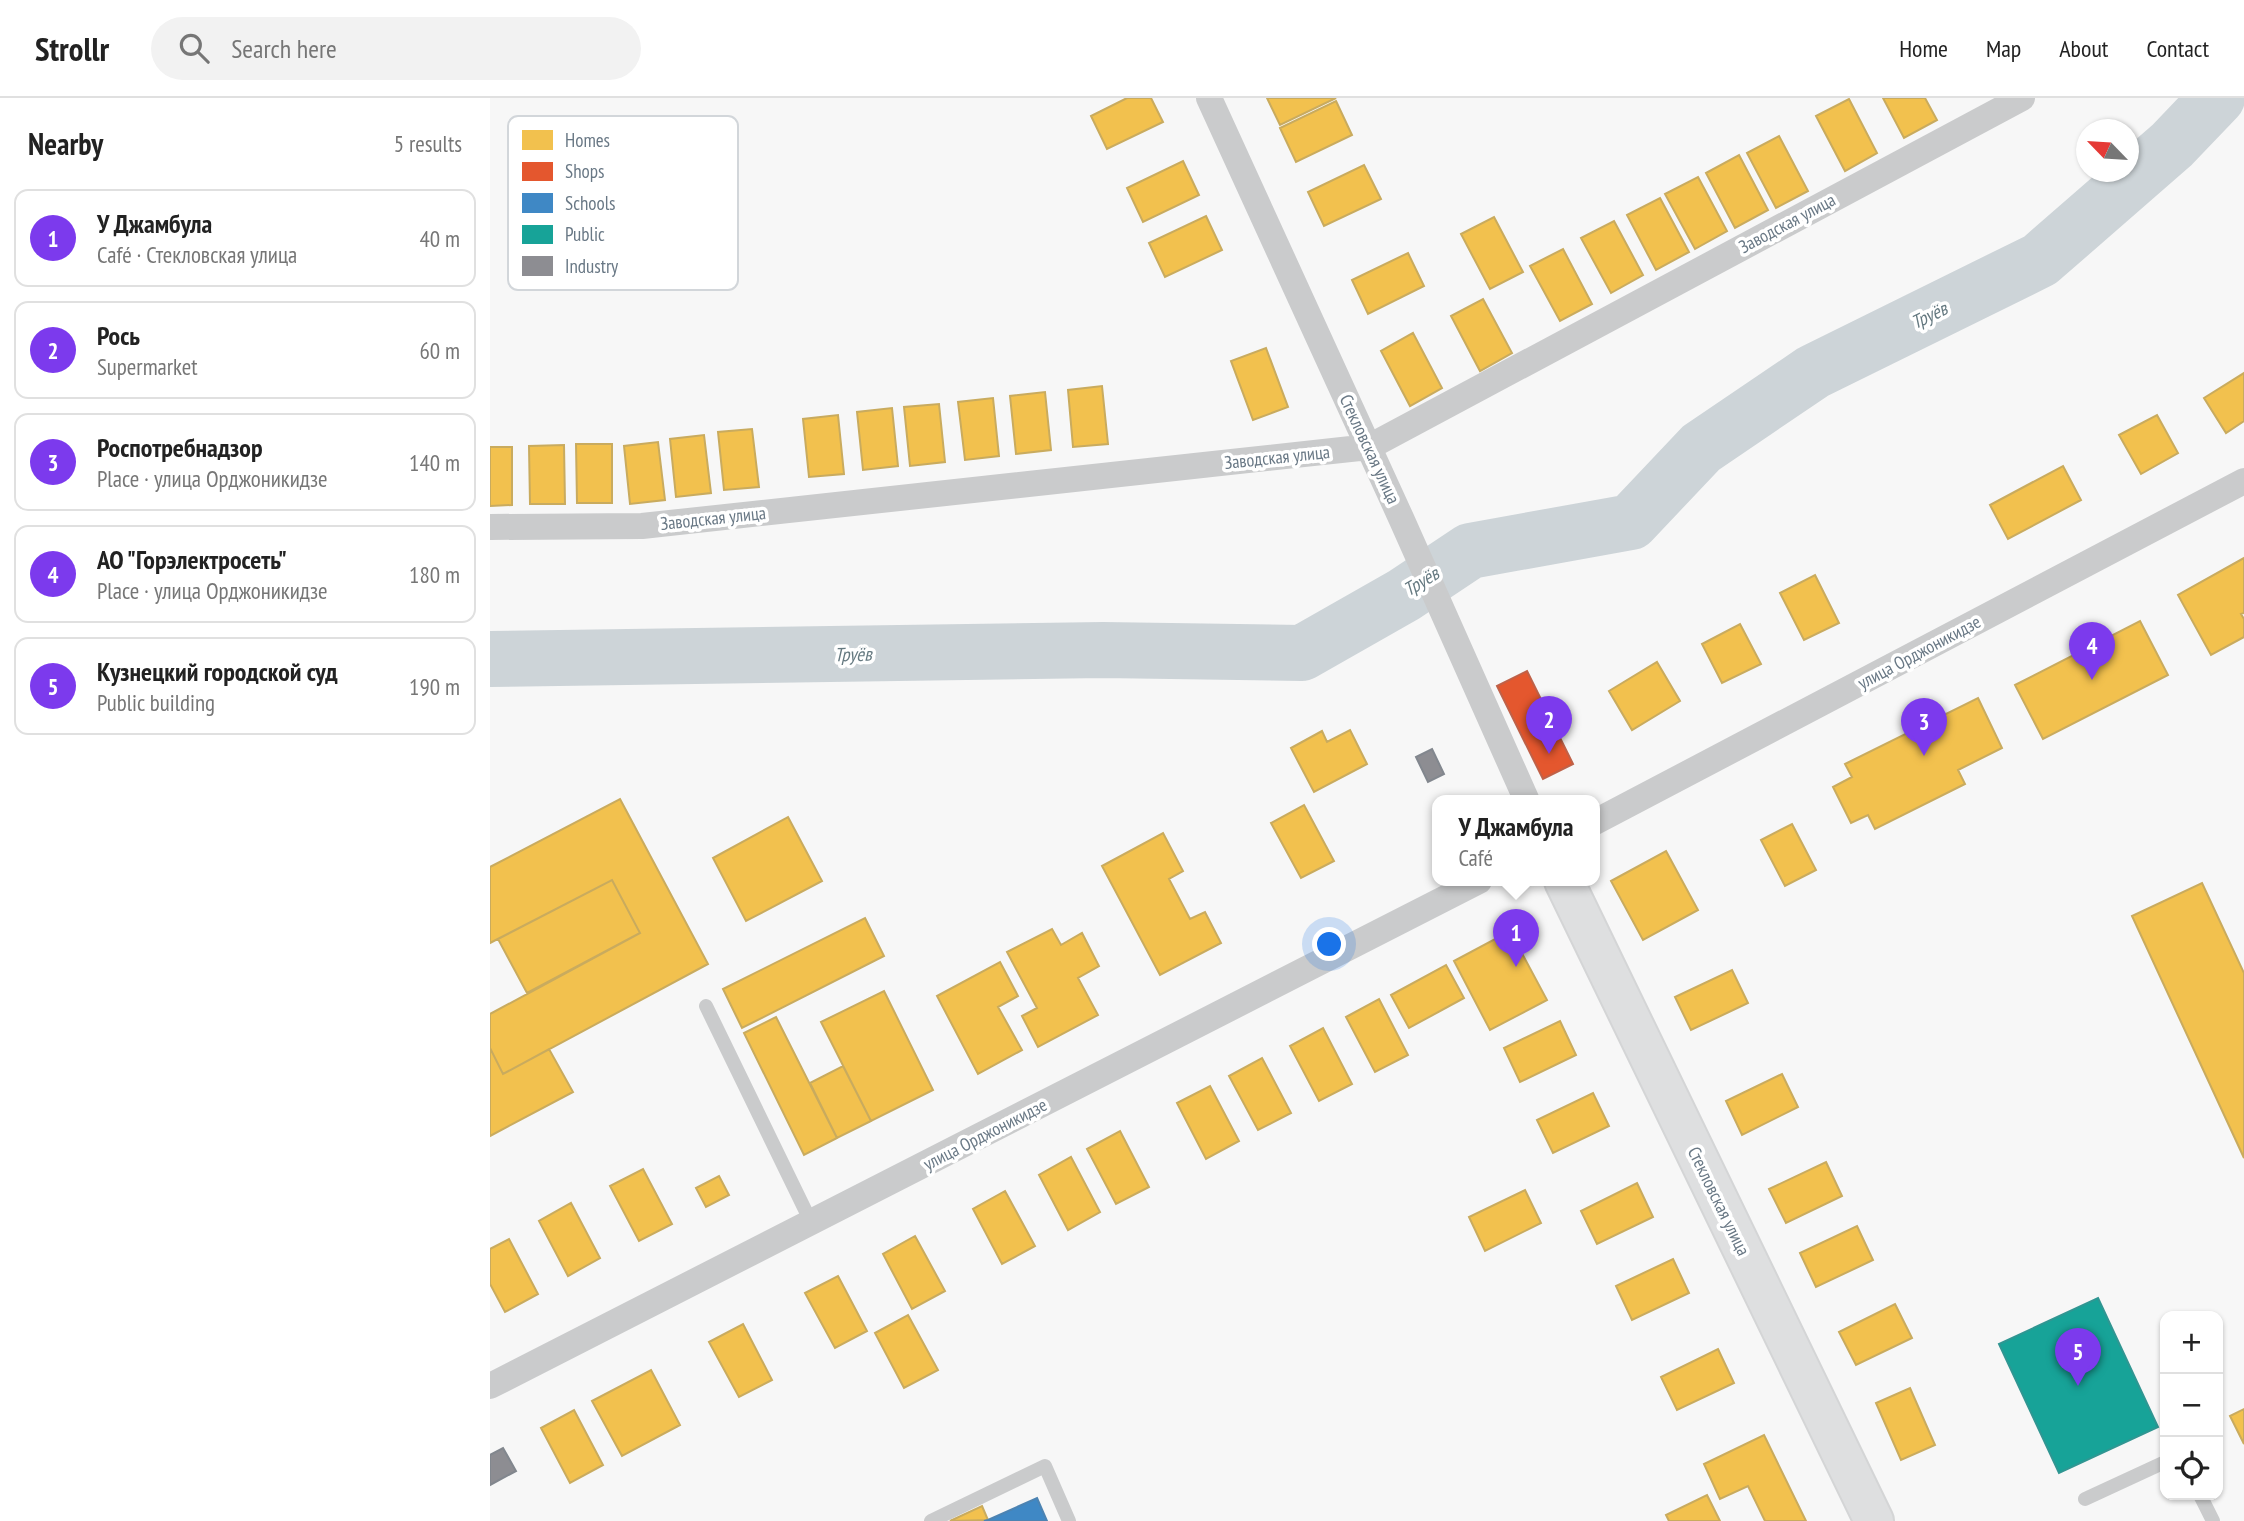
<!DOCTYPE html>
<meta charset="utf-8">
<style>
:root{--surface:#fff;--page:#f2f2f2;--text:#222;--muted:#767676;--line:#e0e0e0;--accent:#7c3aed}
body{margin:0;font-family:"PT Sans Narrow",sans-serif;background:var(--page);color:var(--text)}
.controls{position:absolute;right:21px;bottom:21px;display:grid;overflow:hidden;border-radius:14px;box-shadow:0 2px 5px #0004}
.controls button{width:63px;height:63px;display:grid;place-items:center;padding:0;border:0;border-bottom:2px solid var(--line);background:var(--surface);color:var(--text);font:35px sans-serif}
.compass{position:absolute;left:1586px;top:21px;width:63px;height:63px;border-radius:50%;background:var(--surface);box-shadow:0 2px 5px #0004;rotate:295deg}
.you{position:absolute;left:840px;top:847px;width:24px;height:24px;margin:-18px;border:5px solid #fff;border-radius:50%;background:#1a73e8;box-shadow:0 0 0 10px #1a73e833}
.badge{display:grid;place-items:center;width:46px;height:46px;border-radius:50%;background:var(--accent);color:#fff;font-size:23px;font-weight:700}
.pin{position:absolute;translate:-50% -58px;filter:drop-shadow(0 2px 4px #0008)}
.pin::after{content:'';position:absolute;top:37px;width:24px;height:21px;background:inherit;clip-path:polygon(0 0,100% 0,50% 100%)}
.popup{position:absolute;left:942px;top:697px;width:168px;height:91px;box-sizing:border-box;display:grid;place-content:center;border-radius:14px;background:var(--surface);filter:drop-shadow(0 2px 5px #0005);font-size:23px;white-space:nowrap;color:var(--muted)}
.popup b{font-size:26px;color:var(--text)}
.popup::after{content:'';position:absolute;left:50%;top:100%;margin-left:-14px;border:14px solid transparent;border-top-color:var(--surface)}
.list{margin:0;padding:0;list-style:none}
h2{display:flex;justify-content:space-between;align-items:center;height:91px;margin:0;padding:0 28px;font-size:30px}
h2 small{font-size:23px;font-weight:400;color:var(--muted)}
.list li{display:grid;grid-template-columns:46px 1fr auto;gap:21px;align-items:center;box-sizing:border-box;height:98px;margin:0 14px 14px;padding:0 14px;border:2px solid var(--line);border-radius:14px}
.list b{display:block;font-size:26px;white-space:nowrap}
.list p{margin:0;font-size:23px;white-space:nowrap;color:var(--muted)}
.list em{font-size:23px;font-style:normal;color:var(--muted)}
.icon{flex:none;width:38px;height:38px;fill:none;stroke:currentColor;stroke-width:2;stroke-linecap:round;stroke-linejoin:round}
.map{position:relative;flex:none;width:1754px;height:1423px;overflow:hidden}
header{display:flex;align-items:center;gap:42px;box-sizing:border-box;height:98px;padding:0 35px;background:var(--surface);border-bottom:2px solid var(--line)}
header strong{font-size:33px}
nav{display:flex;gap:38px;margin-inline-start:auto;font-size:24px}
.search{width:490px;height:63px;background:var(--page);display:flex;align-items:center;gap:18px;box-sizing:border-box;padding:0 24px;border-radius:38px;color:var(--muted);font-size:26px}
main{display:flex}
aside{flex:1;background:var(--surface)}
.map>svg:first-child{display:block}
</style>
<header>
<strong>Strollr</strong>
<div class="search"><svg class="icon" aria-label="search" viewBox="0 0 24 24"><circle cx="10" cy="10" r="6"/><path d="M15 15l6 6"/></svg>Search here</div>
<nav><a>Home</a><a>Map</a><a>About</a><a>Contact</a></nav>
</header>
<main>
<aside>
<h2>Nearby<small>5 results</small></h2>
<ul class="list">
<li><span class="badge">1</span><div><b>У Джамбула</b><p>Café · Стекловская улица</p></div><em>40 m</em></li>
<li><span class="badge">2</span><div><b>Рось</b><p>Supermarket</p></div><em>60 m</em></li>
<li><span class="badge">3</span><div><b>Роспотребнадзор</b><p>Place · улица Орджоникидзе</p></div><em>140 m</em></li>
<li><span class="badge">4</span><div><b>АО &quot;Горэлектросеть&quot;</b><p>Place · улица Орджоникидзе</p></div><em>180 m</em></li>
<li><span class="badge">5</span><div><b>Кузнецкий городской суд</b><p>Public building</p></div><em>190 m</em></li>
</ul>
</aside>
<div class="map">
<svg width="1754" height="1423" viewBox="0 0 1754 1423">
<rect width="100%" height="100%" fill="#f7f7f7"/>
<!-- homes -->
<path fill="#f2c14e" stroke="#c9ab5e" stroke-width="2" d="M637,0H661L673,24L617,51L601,18Z
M777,0H846L790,27Z
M1393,0H1435L1447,22L1414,40Z
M1359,1L1387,55L1355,73L1326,18Z
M846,3L862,37L806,64L790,30Z
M1289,38L1318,93L1286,110L1257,55Z
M1249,57L1278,112L1245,130L1216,75Z
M693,63L709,97L653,124L637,90Z
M874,67L891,101L834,128L818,94Z
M1208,79L1237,133L1205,151L1175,96Z
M1170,100L1199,154L1166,172L1137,117Z
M716,118L732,152L675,179L659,145Z
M1004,119L1033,174L1000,191L971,136Z
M1124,123L1153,177L1121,195L1091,140Z
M1073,151L1102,206L1070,223L1040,168Z
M918,155L934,188L878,216L862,182Z
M993,201L1022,255L990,273L961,218Z
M923,235L952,290L920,308L891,253Z
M776,250L798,309L763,322L741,263Z
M1754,275V323L1736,335L1714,300Z
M612,288L618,346L583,349L578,292Z
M555,294L561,352L526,356L520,298Z
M503,300L509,358L475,362L468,304Z
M449,306L455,364L420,368L414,309Z
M402,310L408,368L373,372L367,314Z
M348,317L354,376L319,379L313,321Z
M1667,317L1688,355L1651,376L1629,337Z
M262,331L269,389L234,392L228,334Z
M214,337L221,395L186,399L180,341Z
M168,344L175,402L140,406L134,348Z
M86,346H122V405H87Z
M74,347L75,406H40L39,348Z
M0,349H22V407L0,408Z
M1573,368L1591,402L1518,441L1500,407Z
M1754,460V515L1751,516L1754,521V539L1721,557L1688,497Z
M1325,477L1349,525L1314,542L1290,495Z
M1650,523L1678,577L1553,641L1525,587Z
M1250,526L1271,566L1232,585L1212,546Z
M1167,564L1190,603L1142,632L1119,593Z
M1488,600L1512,650L1468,672L1475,686L1385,731L1378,717L1361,725L1343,689L1362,679L1355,666Z
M860,632L877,666L824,694L801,650L832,633L837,644Z
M130,701L218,866L13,976L0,950V916L150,835L122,782L0,845V769Z
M814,707L844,763L811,780L781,725Z
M298,719L332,783L256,823L223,760Z
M1302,726L1326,772L1295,788L1271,742Z
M673,735L693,773L679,781L700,821L715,814L731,845L670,877L612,768Z
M1176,753L1208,812L1153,842L1121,783Z
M122,782L150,835L37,895L8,841Z
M1712,785L1754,875V1060L1642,818Z
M375,820L394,858L252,930L233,891Z
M562,831L571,847L592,835L609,868L588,880L608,917L548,949L532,918L547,910L517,854Z
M1020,833L1057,902L1000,932L964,863Z
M510,864L528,898L508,909L532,952L488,976L447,898Z
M956,867L974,900L919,930L901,897Z
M1242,872L1258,905L1201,932L1185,899Z
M394,893L443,992L381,1023L331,924Z
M889,901L918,957L885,974L856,919Z
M286,919L347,1040L314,1057L254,935Z
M1070,923L1086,957L1030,984L1014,950Z
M833,930L862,986L829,1003L800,948Z
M0,950L13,976L59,951L83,994L0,1038Z
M772,960L801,1015L768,1032L739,978Z
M353,968L381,1023L347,1040L320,985Z
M1292,976L1308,1009L1252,1037L1236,1003Z
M720,988L749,1043L716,1061L687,1005Z
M1103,995L1119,1028L1063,1055L1047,1022Z
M630,1033L659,1089L626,1106L597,1051Z
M581,1059L610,1114L578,1132L549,1077Z
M1336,1064L1352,1098L1296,1125L1279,1091Z
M153,1071L182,1126L149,1143L120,1088Z
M229,1078L239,1097L216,1109L206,1090Z
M1147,1085L1163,1119L1107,1146L1091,1113Z
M1035,1092L1051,1125L995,1153L979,1119Z
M515,1093L545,1148L512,1166L483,1111Z
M81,1105L110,1160L78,1178L49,1123Z
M1367,1128L1383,1162L1326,1189L1310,1155Z
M425,1138L455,1193L422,1211L393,1156Z
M19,1141L48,1196L15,1214L0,1186V1151Z
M1183,1161L1199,1195L1142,1222L1126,1188Z
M348,1178L377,1233L345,1250L315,1195Z
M1405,1206L1422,1240L1366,1267L1349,1234Z
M418,1217L448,1272L414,1290L385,1235Z
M253,1226L282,1282L249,1299L219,1244Z
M1228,1251L1244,1285L1187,1312L1171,1279Z
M161,1272L190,1327L132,1358L102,1303Z
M1420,1290L1445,1347L1411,1362L1386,1305Z
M1754,1311V1346L1740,1318Z
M84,1312L113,1367L80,1385L51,1330Z
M1274,1337L1316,1423H1275L1258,1388L1230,1401L1214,1366Z
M1217,1397L1230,1423H1179L1176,1417Z
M492,1408L498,1422L460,1423Z"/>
<!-- shops -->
<path fill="#e4572e" stroke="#bf6148" stroke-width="2" d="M1037,573L1083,666L1053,681L1007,588Z"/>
<!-- schools -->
<path fill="#3f88c5" stroke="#4c83b2" stroke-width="2" d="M547,1400L557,1423H494L498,1422Z"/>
<!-- public -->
<path fill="#17a398" stroke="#309692" stroke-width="2" d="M1608,1200L1668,1329L1569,1375L1509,1246Z"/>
<!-- industry -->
<path fill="#8d8d92" stroke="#82878e" stroke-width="2" d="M942,651L954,676L938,684L926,659Z
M13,1350L26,1373L0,1387V1357Z"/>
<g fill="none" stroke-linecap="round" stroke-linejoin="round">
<!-- river -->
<path stroke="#cdd4d8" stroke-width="56" d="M0,561L613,552L812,555L914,497L980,453L1141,424L1211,350L1323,274L1550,162L1682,47L1727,0"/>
<!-- secondary casing -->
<g stroke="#d4d5d6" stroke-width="42">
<path id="secondary" d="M1074,783L1384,1423"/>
</g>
<!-- lane -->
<path stroke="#cacbcc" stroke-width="14" d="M216,908L321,1124
M1710,1397L1723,1423
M1595,1401L1675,1364
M441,1423L555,1368L579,1423"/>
<!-- street -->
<path stroke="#cacbcc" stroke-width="26" d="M719,0L911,420L1037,703
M0,429L152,428L879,349L1532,0
M1105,724L1754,383
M0,1288L989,783"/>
<!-- secondary -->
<use href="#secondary" stroke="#dedfe0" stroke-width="38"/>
</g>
<g text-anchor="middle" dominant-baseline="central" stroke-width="7" stroke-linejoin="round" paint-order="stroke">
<!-- street labels -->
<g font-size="18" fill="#697885" stroke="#fff">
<text transform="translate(1297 125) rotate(-28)">Заводская улица</text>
<text transform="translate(880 351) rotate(65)">Стекловская улица</text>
<text transform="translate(787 359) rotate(-6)">Заводская улица</text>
<text transform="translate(223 420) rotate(-6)">Заводская улица</text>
<text transform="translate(1429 554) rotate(-28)">улица Орджоникидзе</text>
<text transform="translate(495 1036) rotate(-27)">улица Орджоникидзе</text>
<text transform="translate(1229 1103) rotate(64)">Стекловская улица</text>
</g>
<!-- water labels -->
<g font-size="19" font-style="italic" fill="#657980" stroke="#fff">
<text transform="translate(1439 217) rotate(-26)">Труёв</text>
<text transform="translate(931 483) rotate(-31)">Труёв</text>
<text transform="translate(363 556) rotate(-1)">Труёв</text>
</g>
</g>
<!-- legend -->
<rect x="18" y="18" width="230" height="174" rx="10" fill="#fff" stroke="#d2d6da" stroke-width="2"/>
<rect x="32" y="32" width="31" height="20" fill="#f2c14e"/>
<rect x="32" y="64" width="31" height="19" fill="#e4572e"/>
<rect x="32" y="95" width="31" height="20" fill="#3f88c5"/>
<rect x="32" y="127" width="31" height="19" fill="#17a398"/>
<rect x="32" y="158" width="31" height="20" fill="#8d8d92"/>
<g font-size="19" fill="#697885">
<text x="75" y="49">Homes</text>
<text x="75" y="80">Shops</text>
<text x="75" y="112">Schools</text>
<text x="75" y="143">Public</text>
<text x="75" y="175">Industry</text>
</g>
</svg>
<div class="controls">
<button>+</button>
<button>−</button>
<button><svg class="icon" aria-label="locate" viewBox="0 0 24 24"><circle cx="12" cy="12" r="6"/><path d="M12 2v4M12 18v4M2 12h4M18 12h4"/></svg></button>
</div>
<svg class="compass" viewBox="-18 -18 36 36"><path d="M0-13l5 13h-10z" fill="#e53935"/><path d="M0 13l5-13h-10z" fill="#767676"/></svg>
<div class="you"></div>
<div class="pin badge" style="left:1026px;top:869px">1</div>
<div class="popup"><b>У Джамбула</b>Café</div>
<div class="pin badge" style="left:1059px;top:656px">2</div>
<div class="pin badge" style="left:1434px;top:658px">3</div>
<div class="pin badge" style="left:1602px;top:582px">4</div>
<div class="pin badge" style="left:1588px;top:1288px">5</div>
</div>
</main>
